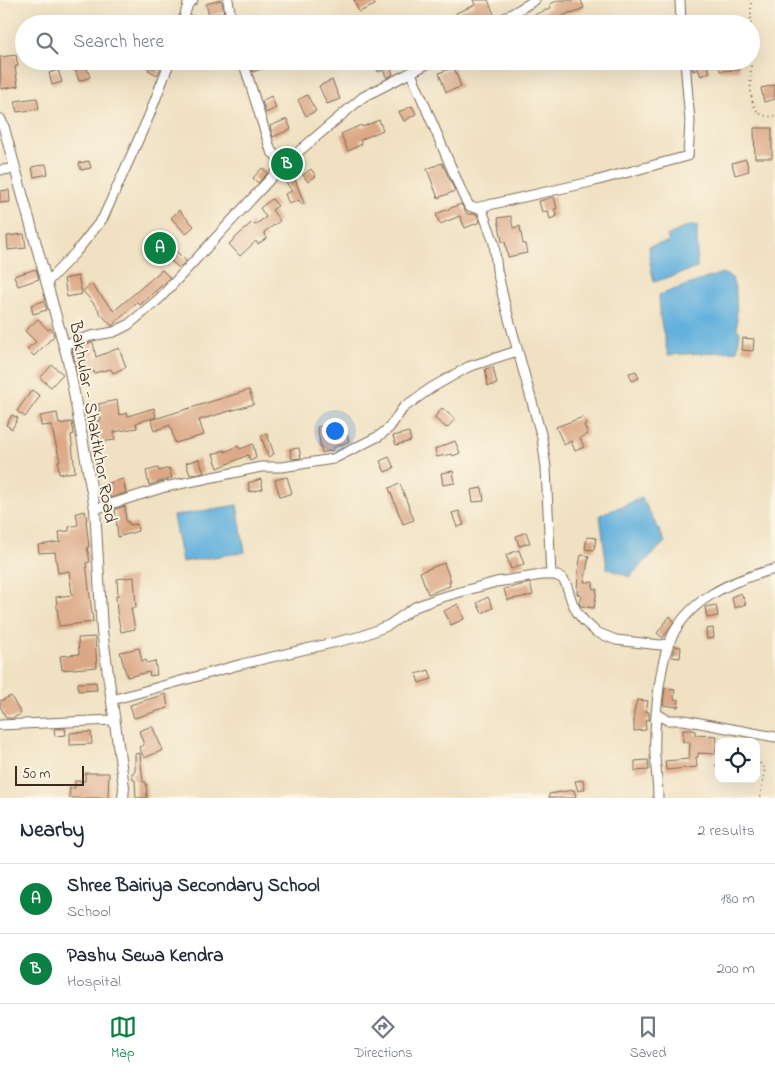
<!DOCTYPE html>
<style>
:root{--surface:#fff;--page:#f2f2f3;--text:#1f2937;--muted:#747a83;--line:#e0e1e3;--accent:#0b8043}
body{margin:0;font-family:"Indie Flower",sans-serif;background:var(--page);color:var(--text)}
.controls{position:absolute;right:15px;bottom:15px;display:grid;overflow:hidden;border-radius:10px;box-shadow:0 5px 20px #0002}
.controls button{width:45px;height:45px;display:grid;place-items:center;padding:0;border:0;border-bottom:1px solid var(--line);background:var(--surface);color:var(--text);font:25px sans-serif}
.scale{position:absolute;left:15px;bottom:12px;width:69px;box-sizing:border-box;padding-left:5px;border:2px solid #3b2a1e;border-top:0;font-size:14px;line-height:18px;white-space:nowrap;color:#3b2a1e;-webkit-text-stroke:4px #fcf5e5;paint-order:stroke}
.you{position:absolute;left:334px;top:430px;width:18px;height:18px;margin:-12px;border:4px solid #fff;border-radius:50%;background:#1a73e8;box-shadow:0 0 0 8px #1a73e833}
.badge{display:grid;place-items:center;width:32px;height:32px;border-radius:50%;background:var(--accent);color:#fff;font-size:16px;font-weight:700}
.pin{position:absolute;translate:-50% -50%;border:2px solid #fff;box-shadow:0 1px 5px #0006}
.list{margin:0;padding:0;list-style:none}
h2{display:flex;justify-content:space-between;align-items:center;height:65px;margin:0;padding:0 20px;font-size:21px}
h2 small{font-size:16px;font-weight:400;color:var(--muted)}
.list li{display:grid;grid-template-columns:32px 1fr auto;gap:15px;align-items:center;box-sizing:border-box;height:70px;padding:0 20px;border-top:1px solid var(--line)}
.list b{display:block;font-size:19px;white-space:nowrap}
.list p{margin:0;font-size:16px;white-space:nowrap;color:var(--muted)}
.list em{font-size:16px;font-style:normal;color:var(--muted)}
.icon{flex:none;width:28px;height:28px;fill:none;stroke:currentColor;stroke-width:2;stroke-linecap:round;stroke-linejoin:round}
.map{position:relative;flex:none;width:775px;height:798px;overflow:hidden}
.search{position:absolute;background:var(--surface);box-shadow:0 5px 20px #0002;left:15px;right:15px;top:15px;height:55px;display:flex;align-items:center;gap:12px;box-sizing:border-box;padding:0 18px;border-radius:28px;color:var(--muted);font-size:19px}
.sheet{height:205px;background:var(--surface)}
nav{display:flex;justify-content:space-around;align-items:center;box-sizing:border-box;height:70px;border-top:1px solid var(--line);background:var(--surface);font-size:14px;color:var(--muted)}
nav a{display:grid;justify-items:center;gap:2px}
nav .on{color:var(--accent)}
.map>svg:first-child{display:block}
</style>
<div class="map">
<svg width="775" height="798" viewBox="0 0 775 798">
<rect width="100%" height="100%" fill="#fcf5e5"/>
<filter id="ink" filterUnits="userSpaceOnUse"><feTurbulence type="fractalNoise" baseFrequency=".02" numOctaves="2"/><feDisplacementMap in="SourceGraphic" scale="10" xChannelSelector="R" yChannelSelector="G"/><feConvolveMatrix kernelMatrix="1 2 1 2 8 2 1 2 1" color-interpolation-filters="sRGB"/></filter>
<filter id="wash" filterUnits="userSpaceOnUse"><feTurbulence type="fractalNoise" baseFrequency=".0096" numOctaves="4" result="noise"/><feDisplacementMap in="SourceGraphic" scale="20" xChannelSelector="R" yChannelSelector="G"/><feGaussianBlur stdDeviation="1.12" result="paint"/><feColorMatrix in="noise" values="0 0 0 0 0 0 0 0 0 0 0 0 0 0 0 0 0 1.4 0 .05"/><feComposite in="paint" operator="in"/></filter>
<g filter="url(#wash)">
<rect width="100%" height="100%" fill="#f0e1c2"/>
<!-- water -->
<path fill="#63b1dd" stroke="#4f6e7e" d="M697,225V268L654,282L650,262L649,246L669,242L667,236L685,227Z
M722,273L732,278L736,292L737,329L740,332L737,351L668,355L660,317L659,295Z
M642,498L665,542L629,577L607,568L600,515Z
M237,505L245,552L182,562L173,516Z"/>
<g id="blocks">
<!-- building -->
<path fill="#dba785" d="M221,0L224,12L209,16L206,4Z
M354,0H373L375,5L359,12Z
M473,0H488L494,14L481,20L480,16L461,24L456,13L475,5Z
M559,0H581L584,8L571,13V12L546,24H537L534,15L551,8L550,4Z
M257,14L261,24H238V21Z
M16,55L18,66L15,67L18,86L1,89L0,57Z
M80,61H84L90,77L79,81L73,64Z
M250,61H279V62L253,72Z
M374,61H388L393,74L387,78L383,70L378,72Z
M691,61H716V62L707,65L710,72L701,76L698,69L693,71Z
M719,61H739V70L720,71Z
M151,63L161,67L157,75L148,70Z
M454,67L461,87L446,92L439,73Z
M58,70L62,82L52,85L49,73Z
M332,80L340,99L327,104L319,86Z
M775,85V99L764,102L761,88Z
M307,95L316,111L306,116L298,100Z
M271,96L276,108L266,113L262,101Z
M37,98L39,109L17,112L15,101Z
M412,106L416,114L404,121L399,112Z
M287,119L291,129L273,137L270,126Z
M379,120L383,130L360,140L362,144L348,151L341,134L361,125L362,127Z
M754,128H772V158H755Z
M746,159L749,171L735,175L732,163Z
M89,161L91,168L81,170L79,163Z
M442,163L455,191L438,198L427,169Z
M46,164L48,174L34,177L32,167Z
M262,168L268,173L258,183L253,178Z
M311,169L316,176L308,182L303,175Z
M292,171L304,204L302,205L299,200L289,204L285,194L292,191L283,178Z
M9,190L10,202L0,203V191Z
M554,197L557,209H554L557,216L550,219L548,211L542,212L539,201Z
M272,199L278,206L272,210L280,221L264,232L267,238L258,244L256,241L240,256L229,244L252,222L255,225L266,217L260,208Z
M461,204L467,214H477L480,222L465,228L460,216L440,224L436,214Z
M179,210L194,226L186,234L171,218Z
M511,216L513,228L520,226L523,244H525L527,253L508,257L505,242H502L498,218Z
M24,234L26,248L8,250L7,236Z
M176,251L186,261L179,268L169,259Z
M36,269L39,279L18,286L14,276Z
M162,270L170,278L140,305L137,302L112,326L98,311L99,310L83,291L91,284L114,311Z
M78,276L82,294L67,297L64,279Z
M44,301L47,310L33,314L31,305Z
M38,319L48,330L50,328L53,332L54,336L34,356L27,349L36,342L25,331Z
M743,338L754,339L753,351L742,350Z
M93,342L96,357L119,348L126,367L113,373L111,369L94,373L93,370L77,373L72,349Z
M52,365L63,374L51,387L40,378Z
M493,367L497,384L488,386L485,369Z
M636,371L639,378L632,381L629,373Z
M32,390L40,396L25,417L17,411Z
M249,390L254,404L199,420L204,435L175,443L170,425L154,431L151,420Z
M117,400L119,415L127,413L128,416L154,408L156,417L136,423L137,428L114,432L115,440L101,442L97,421L101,420L98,404Z
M442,408L455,419L447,428L434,418Z
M57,413L59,424L72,422L74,434L71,435L75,472L59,474L58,461H60L51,425L41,426L40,416Z
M12,415L18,418L12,429L6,425Z
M583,417L586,424L584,425L588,434L580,438L584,447L575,451L571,441L564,445L556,427Z
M327,425L329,438L345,431L349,441L333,448V450L322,453L317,427Z
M409,432L411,441L396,445L393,436Z
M267,434L274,454L268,457L261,436Z
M455,441L460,453L453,456L452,454L437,457L435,449Z
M253,444L256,458L250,461L248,455L218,468L213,454L225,450V452L238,446L240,449Z
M299,448L301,458L292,459L290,449Z
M389,457L394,468L385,472L380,461Z
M199,459L204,473L190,475L186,463Z
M158,468L159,471L169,468L172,478L149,485L146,471Z
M453,471L455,483L443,485L441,473Z
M287,477L292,493L280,497L275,480Z
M123,479L126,493L110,498L106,484Z
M261,479L263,489L250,492L248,483Z
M400,484L414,520L403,524L389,488Z
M482,488L484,501L473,502L471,490Z
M125,506L126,522H129L130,525L137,524L138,531L118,537L115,509Z
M85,511L87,520H86L89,547H87L90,562L86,563L93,622L59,626L56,597L72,595L69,571L58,573L55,552L39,553L38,545L60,542L59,532L69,531V527L78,525L76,513Z
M459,511L464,525L457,527L452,513Z
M526,532L530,543L519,546L516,536Z
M587,537L596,538L594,550L585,549Z
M519,550L524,564L511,569L506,555Z
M581,555L589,556L584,582H593V589H597L594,608L581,606L579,603L581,595L577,594L578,570Z
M444,563L451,581H449L450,586L428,594L420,572Z
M134,577L136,608H131L135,629L121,632L117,612L116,596H118L117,579Z
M530,583L533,595L507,600L504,589Z
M741,593L746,604L735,608L731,597Z
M488,597L493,608L482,613L477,603Z
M458,604L464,619L451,625L444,611Z
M716,605L718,616L707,618L705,607Z
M670,616L674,621L663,638L657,633Z
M713,628L714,638L707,639L706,629Z
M95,637L97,667L62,670L60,656L79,654L78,638Z
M675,646L681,647L680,658L672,657Z
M139,648L142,661L146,660L147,663L155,661L157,675L150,676L149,672L127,677L120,652Z
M429,670L432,679L419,683L416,674Z
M96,682L97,690L78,691V683Z
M665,688L675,689L674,699L679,700L678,707L663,705Z
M166,694L168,708L134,718L130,705Z
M11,696L21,714L13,718H6L0,706V701Z
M637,700L648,701L646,712H649V720H645L646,730L634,731V712Z
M152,726L163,750L144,758L139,747L144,745L139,731Z
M65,728L66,735L55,736L54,729Z
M683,730H695V735L717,736L715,754L698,753V757H696L697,767L666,770L665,761L689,759L690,742H683Z
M91,732L92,744L70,745V733Z
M140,753L143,782H146L147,798H136L135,780H133L132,773L135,772V754Z
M648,760L649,770L635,771V761Z
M85,773H109L108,798H69L70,788H75V781H85Z
M583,780L585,789L578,791L575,781Z
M574,790L576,798H549V794Z"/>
</g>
</g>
<g filter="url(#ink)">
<use href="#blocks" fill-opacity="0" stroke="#7a6a57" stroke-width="1"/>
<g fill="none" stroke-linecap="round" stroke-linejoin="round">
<!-- minor casing -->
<g stroke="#7a6a57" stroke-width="11">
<path id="minor" d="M228,0L232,24
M680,0L681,24
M182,24L188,4L193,0
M495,24L535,0
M243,61L271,151L284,164
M411,73L463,195L469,206L475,208L595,181L688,156L690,122L685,61
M0,170L15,169
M481,207L494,243L497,270L504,301L542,438L546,468L551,575
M46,283L76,252L103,218L149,116L170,61
M63,345L91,336L114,332L128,325L160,298L284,164L363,97L433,61
M95,509L165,487L261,467H282L333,459L379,436L389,428L403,408L431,388L468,367L517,351
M112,700L242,664L362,636L389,625L415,607L439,598L496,582L542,575H555L562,578L566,584L572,602L577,612L584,621L596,632L616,640L660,645L668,644
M656,713L667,720H684L775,737
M0,725L114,720
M658,798C658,784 656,770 655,756C654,733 656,710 659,687C661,673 663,660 668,646C684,600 732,580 775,569"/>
</g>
<!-- tertiary casing -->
<g stroke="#7a6a57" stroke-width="12">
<path id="tertiary" d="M0,119L4,128L68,360L95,509L102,631L124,787L123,798"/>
</g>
<!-- path -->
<path stroke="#7a6a57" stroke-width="2" stroke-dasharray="1 4" stroke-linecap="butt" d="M751,24V0
M751,61C751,81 745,121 775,116
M756,760L765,768L760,798
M719,761L715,766H719"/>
<!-- minor -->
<use href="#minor" stroke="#fff" stroke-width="9"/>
<!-- tertiary -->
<use href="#tertiary" stroke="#fff" stroke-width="10"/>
</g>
</g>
<g text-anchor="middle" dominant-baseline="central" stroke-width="4" stroke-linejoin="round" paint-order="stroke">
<!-- street labels -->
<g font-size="18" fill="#3b2a1e" stroke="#fcf5e5">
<text transform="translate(92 422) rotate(80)">Bakhular - Shaktikhor Road</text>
</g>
</g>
</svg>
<div class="controls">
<button><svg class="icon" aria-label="locate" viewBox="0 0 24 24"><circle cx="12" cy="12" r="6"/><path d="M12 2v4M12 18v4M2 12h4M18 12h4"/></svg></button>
</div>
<div class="scale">50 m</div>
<div class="you"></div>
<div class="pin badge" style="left:160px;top:248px">A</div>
<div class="pin badge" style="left:287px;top:164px">B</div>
<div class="search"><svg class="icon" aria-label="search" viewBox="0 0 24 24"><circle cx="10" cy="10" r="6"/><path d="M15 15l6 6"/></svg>Search here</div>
</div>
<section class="sheet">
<h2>Nearby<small>2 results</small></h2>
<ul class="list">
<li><span class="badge">A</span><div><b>Shree Bairiya Secondary School</b><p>School</p></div><em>180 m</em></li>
<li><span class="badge">B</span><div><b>Pashu Sewa Kendra</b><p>Hospital</p></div><em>200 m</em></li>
</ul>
</section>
<nav>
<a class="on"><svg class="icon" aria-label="map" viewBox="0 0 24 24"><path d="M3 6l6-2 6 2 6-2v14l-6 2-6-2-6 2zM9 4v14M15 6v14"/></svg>Map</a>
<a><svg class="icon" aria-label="directions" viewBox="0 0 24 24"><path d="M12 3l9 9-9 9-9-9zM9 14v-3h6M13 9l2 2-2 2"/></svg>Directions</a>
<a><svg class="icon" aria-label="saved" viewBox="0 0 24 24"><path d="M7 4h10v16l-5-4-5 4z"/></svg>Saved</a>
</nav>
